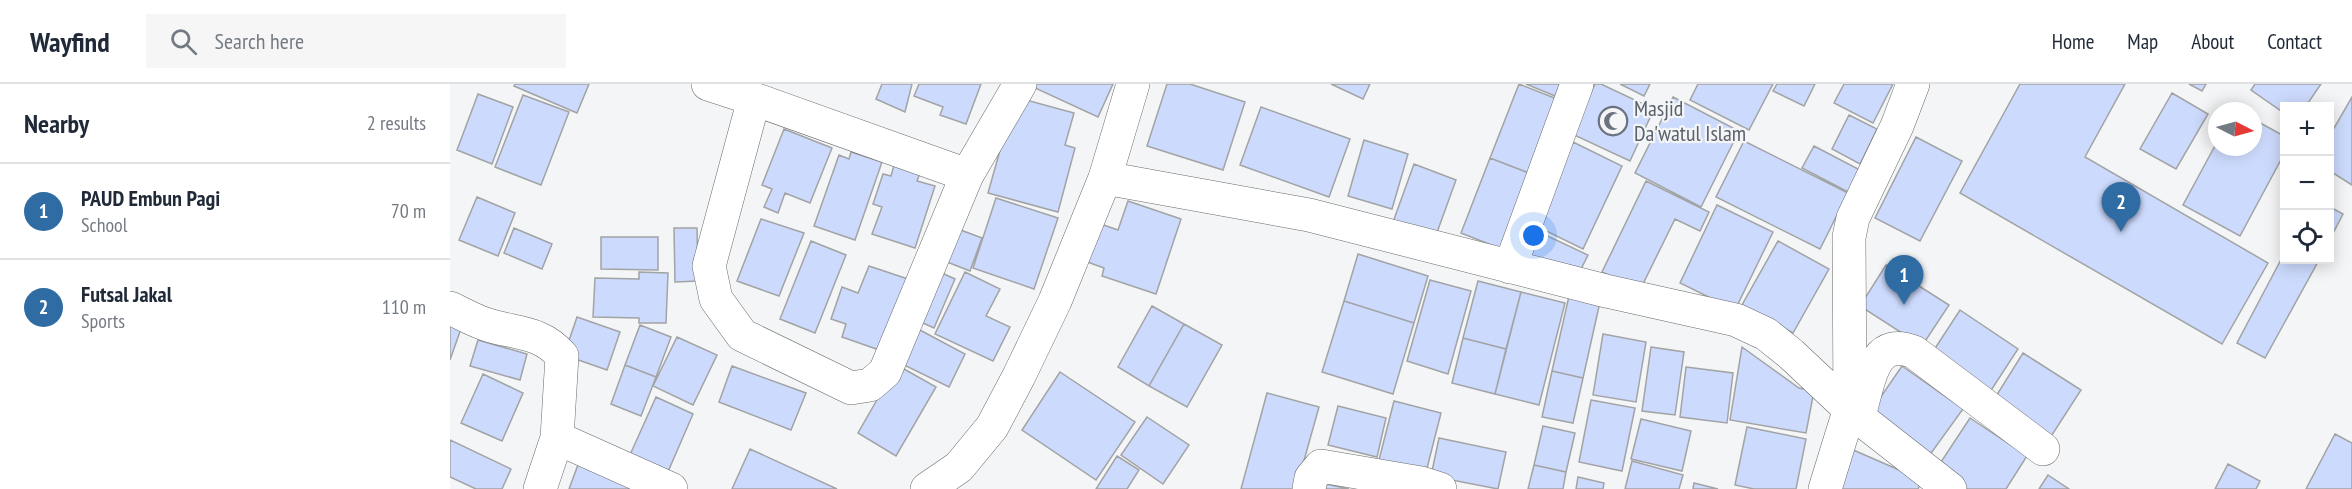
<!DOCTYPE html>
<meta charset="utf-8">
<style>
:root{--surface:#fff;--page:#f6f6f7;--text:#1f2937;--muted:#747a83;--line:#e0e1e3;--accent:#2e6ca3}
body{margin:0;font-family:"PT Sans Narrow",sans-serif;background:var(--page);color:var(--text)}
.controls{position:absolute;right:18px;top:18px;display:grid;overflow:hidden;border-radius:0px;box-shadow:0 3px 15px #0003}
.controls button{width:54px;height:54px;display:grid;place-items:center;padding:0;border:0;border-bottom:2px solid var(--line);background:var(--surface);color:var(--text);font:30px sans-serif}
.compass{position:absolute;left:1758px;top:18px;width:54px;height:54px;border-radius:50%;background:var(--surface);box-shadow:0 3px 15px #0003;rotate:96deg}
.you{position:absolute;left:1084px;top:152px;width:21px;height:21px;margin:-15px;border:4px solid #fff;border-radius:50%;background:#1a73e8;box-shadow:0 0 0 9px #1a73e833}
.badge{display:grid;place-items:center;width:39px;height:39px;border-radius:50%;background:var(--accent);color:#fff;font-size:20px;font-weight:700}
.pin{position:absolute;translate:-50% -50px;filter:drop-shadow(0 2px 3px #0008)}
.pin::after{content:'';position:absolute;top:32px;width:21px;height:18px;background:inherit;clip-path:polygon(0 0,100% 0,50% 100%)}
.list{margin:0;padding:0;list-style:none}
h2{display:flex;justify-content:space-between;align-items:center;height:78px;margin:0;padding:0 24px;font-size:26px}
h2 small{font-size:20px;font-weight:400;color:var(--muted)}
.list li{display:grid;grid-template-columns:39px 1fr auto;gap:18px;align-items:center;box-sizing:border-box;height:96px;padding:0 24px;border-top:2px solid var(--line)}
.list b{display:block;font-size:22px;white-space:nowrap}
.list p{margin:0;font-size:20px;white-space:nowrap;color:var(--muted)}
.list em{font-size:20px;font-style:normal;color:var(--muted)}
.icon{flex:none;width:33px;height:33px;fill:none;stroke:currentColor;stroke-width:2;stroke-linecap:round;stroke-linejoin:round}
.map{position:relative;flex:none;width:1902px;height:405px;overflow:hidden}
header{display:flex;align-items:center;gap:36px;box-sizing:border-box;height:84px;padding:0 30px;background:var(--surface);border-bottom:2px solid var(--line)}
header strong{font-size:28px}
nav{display:flex;gap:33px;margin-inline-start:auto;font-size:21px}
.search{width:420px;height:54px;background:var(--page);display:flex;align-items:center;gap:15px;box-sizing:border-box;padding:0 21px;border-radius:0px;color:var(--muted);font-size:22px}
main{display:flex}
aside{flex:1;background:var(--surface)}
.map>svg:first-child{display:block}
</style>
<header>
<strong>Wayfind</strong>
<div class="search"><svg class="icon" aria-label="search" viewBox="0 0 24 24"><circle cx="10" cy="10" r="6"/><path d="M15 15l6 6"/></svg>Search here</div>
<nav><a>Home</a><a>Map</a><a>About</a><a>Contact</a></nav>
</header>
<main>
<aside>
<h2>Nearby<small>2 results</small></h2>
<ul class="list">
<li><span class="badge">1</span><div><b>PAUD Embun Pagi</b><p>School</p></div><em>70 m</em></li>
<li><span class="badge">2</span><div><b>Futsal Jakal</b><p>Sports</p></div><em>110 m</em></li>
</ul>
</aside>
<div class="map">
<svg width="1902" height="405" viewBox="0 0 1902 405">
<rect width="100%" height="100%" fill="#f4f5f6"/>
<!-- building -->
<path fill="#ccdafd" stroke="#a2a3a4" stroke-width="1.5" d="M65,0H139L127,29L64,2Z
M432,0H462L455,28L426,15Z
M469,0H531L516,40L490,31L493,23L464,12Z
M587,0H663L648,33L585,4Z
M717,0H740L795,18L773,86L697,62Z
M881,0H920L913,15Z
M1069,0L1112,17L1084,91L1040,74Z
M1076,0H1110L1105,12Z
M1145,0H1151L1204,25L1180,77L1122,50Z
M1170,0H1200L1194,12Z
M1248,0H1323L1299,46L1240,16Z
M1327,0H1365L1354,22L1323,7Z
M1394,0H1443L1423,39L1384,19Z
M1570,0H1675L1635,73L1818,179L1772,260L1510,109Z
M1739,0H1756L1752,7Z
M1805,0H1871L1856,22H1834V29L1801,6Z
M1722,9L1758,30L1726,85L1690,65Z
M28,10L63,23L42,80L7,66Z
M73,11L119,28L91,101L45,83Z
M565,13L624,29L615,61L625,64L608,128L538,109Z
M1223,13L1289,47L1251,123L1185,89Z
M1902,13V101L1880,87V51Z
M811,23L900,55L879,113L790,81Z
M1399,31L1427,45L1410,80L1382,65Z
M1803,35L1834,52V70L1790,152L1733,121L1767,58V63H1803Z
M334,45L382,64L360,119L335,109L328,129L314,123L322,105L312,101Z
M1466,53L1512,77L1470,157L1425,134Z
M914,56L958,70L942,125L898,112Z
M1294,57L1398,109L1370,165L1266,113Z
M1123,58L1172,82L1133,165L1084,141Z
M1364,62L1410,86L1398,108L1352,84Z
M401,68L432,78L405,156L364,142L389,71L399,75Z
M1040,74L1084,91L1054,166L1011,149Z
M964,80L1006,96L985,154L943,138Z
M444,81L470,89L467,97L485,102L465,164L422,150L432,123L423,120L433,90L441,92Z
M1196,97L1259,128L1250,147L1225,135L1190,206L1152,188Z
M27,113L65,129L48,172L9,156Z
M546,114L608,134L584,205L523,184Z
M678,117L731,135L706,210L652,192L654,184L632,176L645,138L668,146Z
M1267,121L1323,148L1285,226L1230,199Z
M1880,123L1893,130L1880,155Z
M311,135L354,149L329,212L287,197Z
M500,142L532,154L520,187L487,174Z
M64,144L102,160L92,185L54,169Z
M224,144H247L248,197L225,198Z
M1087,147L1138,171L1126,195L1076,171Z
M151,153H208V186L151,185Z
M361,157L396,171L365,249L330,235Z
M1328,157L1379,185L1343,249L1292,221Z
M908,170L978,192L964,239L894,217Z
M1834,170V176H1869L1815,274L1787,259Z
M1436,181L1499,221L1472,262L1410,222Z
M419,182L458,195L432,267L392,253L396,240L381,235L392,203L408,209Z
M483,185L505,195L484,244L462,234Z
M189,188L218,189L216,239H189V234L143,233L145,194L189,195Z
M515,188L550,205L536,232L560,243L543,277L485,250Z
M980,196L1021,207L998,290L957,277Z
M1028,197L1071,208L1056,265L1013,254Z
M1071,208L1115,219L1089,321L1045,310Z
M1119,212L1150,218L1133,294L1102,287Z
M894,217L964,239L943,310L872,288Z
M702,222L734,240L699,302L668,283Z
M1510,226L1568,265L1538,311L1480,272Z
M127,233L170,248L157,286L114,271Z
M0,234L13,239L0,276Z
M734,240L772,261L737,323L699,302Z
M190,241L221,253L206,293L175,281Z
M468,245L515,270L499,303L450,279Z
M1153,250L1196,258L1186,318L1143,311Z
M227,253L267,271L243,321L203,302Z
M1013,254L1056,265L1045,310L1002,299Z
M28,256L77,270L70,296L20,282Z
M1201,263L1234,268L1225,331L1192,327Z
M1292,263L1349,304L1364,307L1356,349L1280,336Z
M1573,269L1631,306L1600,354L1543,317Z
M175,281L206,293L191,332L161,320Z
M447,281L486,303L446,372L408,349Z
M282,282L356,309L341,346L269,318Z
M1452,282L1513,325L1479,372L1419,330Z
M1236,283L1283,289L1277,339L1230,333Z
M1102,287L1133,294L1123,339L1092,333Z
M610,288L685,338L646,396L572,346Z
M33,290L73,309L52,357L11,339Z
M817,309L869,323L846,405H791Z
M206,313L243,330L217,390L179,373Z
M1141,316L1185,324L1172,387L1129,378Z
M944,317L991,329L976,388L929,376Z
M888,322L936,334L927,373L878,361Z
M697,333L739,361L713,400L671,371Z
M1520,334L1577,372L1556,405H1518L1487,384Z
M1191,335L1241,347L1232,387L1181,375Z
M1093,342L1125,349L1116,388L1084,381Z
M1297,343L1356,355L1346,405H1304L1285,401Z
M1885,350L1902,359V405H1856Z
M989,354L1056,368L1048,405L981,392Z
M0,356L61,385L52,405H26L0,393Z
M300,365L387,405H282Z
M1401,365L1472,396L1468,405H1383Z
M667,372L689,386L677,405H646Z
M1182,377L1233,391L1229,405H1175Z
M129,378L182,405H119Z
M1778,380L1810,397L1806,405H1765Z
M1084,381L1116,388L1113,405H1078Z
M1598,391L1619,405H1589Z
M1128,393L1154,399L1153,405H1126Z
M867,398L899,405H865Z
M1244,399L1268,405H1243Z"/>
<g fill="none" stroke-linecap="round" stroke-linejoin="round">
<!-- minor casing -->
<g stroke="#696a6b" stroke-width="34">
<path id="minor" d="M258,0L304,15L259,182L266,215L292,251L401,304L420,301L435,288L517,91L570,0
M304,15L517,91
M655,94L859,131L1156,207L1286,236L1316,250L1341,270L1408,333L1500,405
M1060,183L1127,0
M0,224C11,229 23,236 35,240C64,250 90,246 112,272L107,354L90,405
M1410,328C1419,299 1422,251 1464,268L1593,365
M107,354L221,405
M477,405L509,383L542,343L569,292L605,217L655,94L683,0
M859,405L861,394L871,382L971,399L990,405
M1375,405L1400,324L1399,153L1403,134L1447,42L1463,0"/>
</g>
<!-- minor -->
<use href="#minor" stroke="#fff" stroke-width="33"/>
</g>
<!-- icons -->
<defs>
<g id="mosque-ring" transform="scale(1.5)"><circle r="9.5" fill="#f4f5f6" stroke="#6b7280" stroke-width="1.5"/><path d="M3.5-4.9A6 6 0 1 0 3.5 4.9A5 5 0 1 1 3.5-4.9Z" fill="#6b7280"/></g>
</defs>
<g fill-rule="evenodd">
<use href="#mosque-ring" x="1163" y="37"/>
</g>
<g text-anchor="middle" dominant-baseline="central" stroke-width="4.5" stroke-linejoin="round" paint-order="stroke">
<!-- worship labels -->
<g font-size="22" fill="#5b616d" stroke="#f4f5f6" text-anchor="start">
<text x="1184" y="24">Masjid<tspan x="1184" dy="25">Da'watul Islam</tspan></text>
</g>
</g>
</svg>
<div class="controls">
<button>+</button>
<button>−</button>
<button><svg class="icon" aria-label="locate" viewBox="0 0 24 24"><circle cx="12" cy="12" r="6"/><path d="M12 2v4M12 18v4M2 12h4M18 12h4"/></svg></button>
</div>
<svg class="compass" viewBox="-18 -18 36 36"><path d="M0-13l5 13h-10z" fill="#e53935"/><path d="M0 13l5-13h-10z" fill="#747a83"/></svg>
<div class="you"></div>
<div class="pin badge" style="left:1454px;top:221px">1</div>
<div class="pin badge" style="left:1671px;top:148px">2</div>
</div>
</main>
